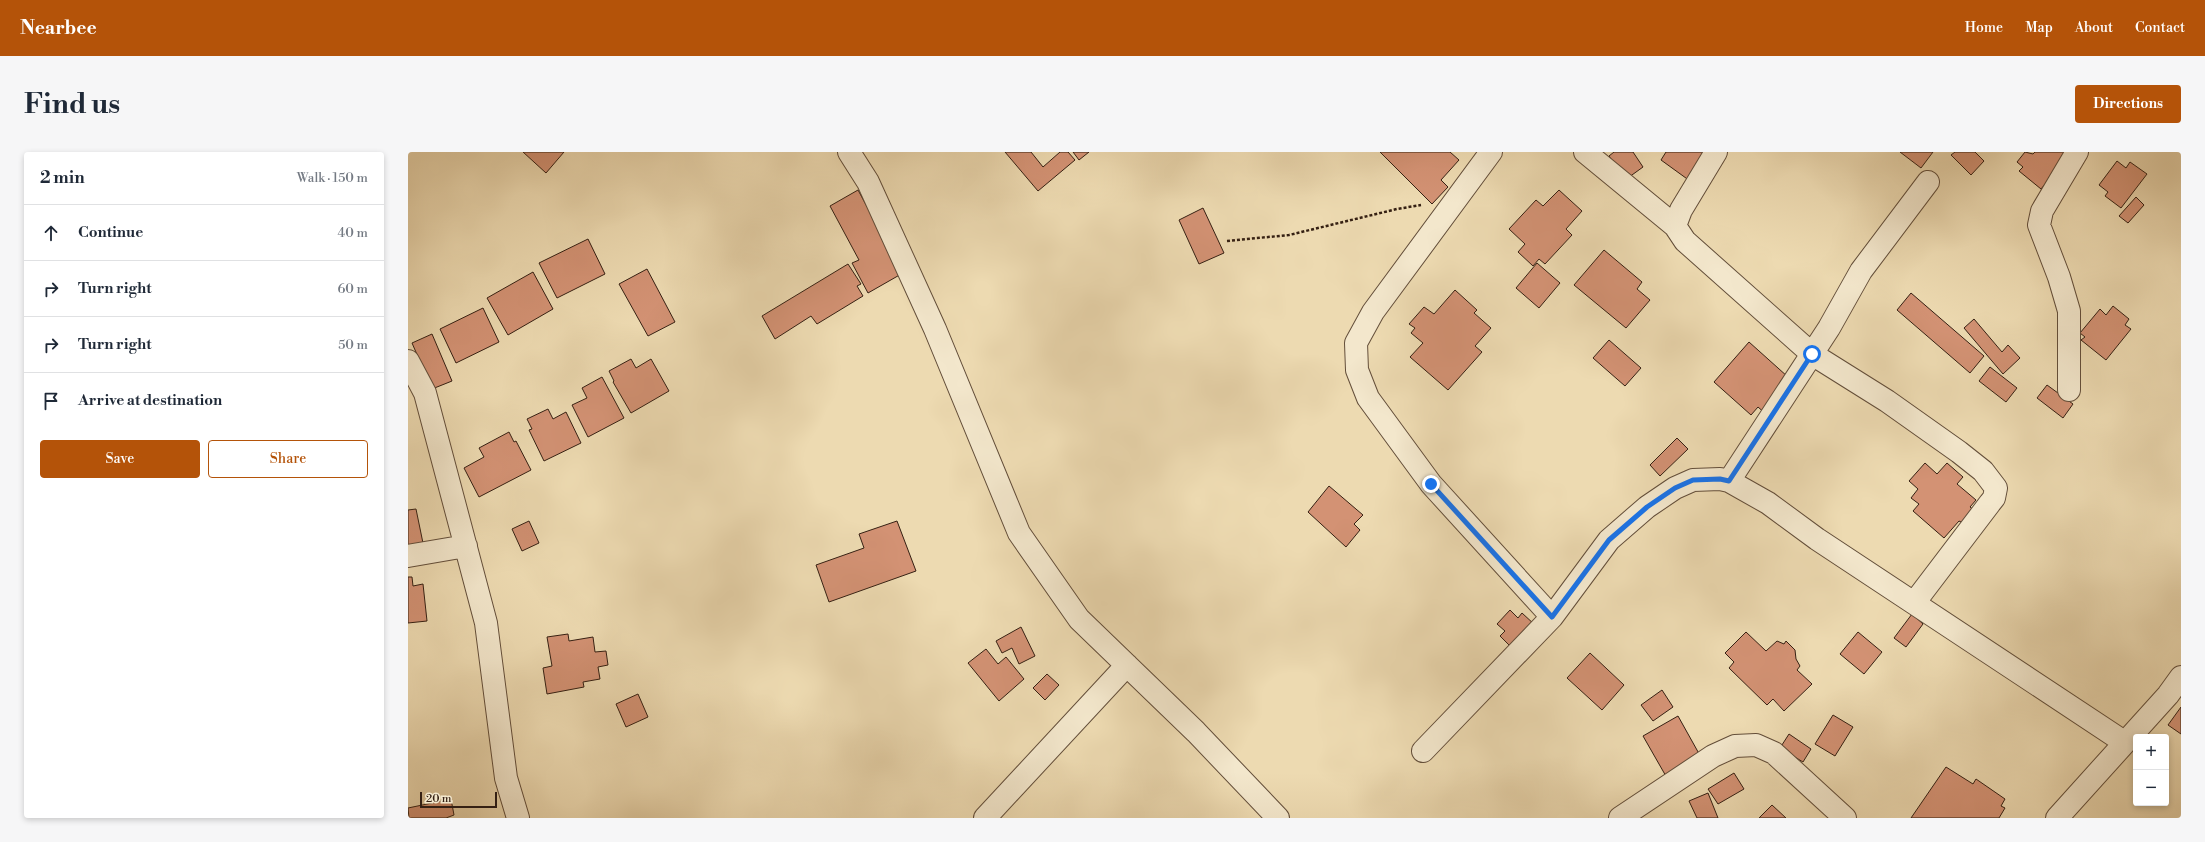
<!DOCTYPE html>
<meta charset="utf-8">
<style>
:root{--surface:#fff;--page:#f6f6f7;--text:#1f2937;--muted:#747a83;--line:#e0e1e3;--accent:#b45309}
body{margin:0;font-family:"Libre Bodoni",serif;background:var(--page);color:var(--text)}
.controls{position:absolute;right:12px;bottom:12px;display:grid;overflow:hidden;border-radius:4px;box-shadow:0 2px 6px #0003}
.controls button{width:36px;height:36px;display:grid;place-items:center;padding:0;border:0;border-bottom:1px solid var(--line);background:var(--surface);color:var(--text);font:20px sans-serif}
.scale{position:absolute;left:12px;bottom:10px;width:77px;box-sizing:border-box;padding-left:4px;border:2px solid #352013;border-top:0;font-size:11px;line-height:14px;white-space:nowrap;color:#352013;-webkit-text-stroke:3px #f3e7cc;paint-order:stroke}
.stop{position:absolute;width:12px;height:12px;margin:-9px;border:3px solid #1a73e8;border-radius:50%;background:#fff}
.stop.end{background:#1a73e8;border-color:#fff;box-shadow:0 1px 4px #0008}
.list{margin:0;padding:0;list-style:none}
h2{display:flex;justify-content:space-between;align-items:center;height:52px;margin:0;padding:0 16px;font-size:17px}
h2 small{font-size:13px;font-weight:400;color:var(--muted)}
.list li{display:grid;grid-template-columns:26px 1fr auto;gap:12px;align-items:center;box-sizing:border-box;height:56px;padding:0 16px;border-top:1px solid var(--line)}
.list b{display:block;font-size:15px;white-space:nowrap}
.list em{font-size:13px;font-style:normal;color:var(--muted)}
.actions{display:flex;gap:8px;padding:12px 16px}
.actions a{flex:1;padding:9px 0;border:1px solid var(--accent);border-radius:4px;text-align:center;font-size:14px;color:var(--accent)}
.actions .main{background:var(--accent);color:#fff}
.icon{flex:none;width:22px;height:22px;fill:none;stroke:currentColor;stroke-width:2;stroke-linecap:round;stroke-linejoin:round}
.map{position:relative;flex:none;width:1773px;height:666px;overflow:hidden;border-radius:4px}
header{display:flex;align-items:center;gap:24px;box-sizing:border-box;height:56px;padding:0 20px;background:var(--accent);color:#fff}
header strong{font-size:19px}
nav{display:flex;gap:22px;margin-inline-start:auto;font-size:14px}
.intro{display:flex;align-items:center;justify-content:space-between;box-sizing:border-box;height:96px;padding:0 24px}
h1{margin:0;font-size:28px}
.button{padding:10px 18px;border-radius:4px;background:var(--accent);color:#fff;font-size:14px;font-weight:700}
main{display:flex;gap:24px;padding:0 24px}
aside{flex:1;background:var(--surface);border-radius:4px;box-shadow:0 2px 6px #0003}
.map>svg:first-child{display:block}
</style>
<header>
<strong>Nearbee</strong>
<nav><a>Home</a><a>Map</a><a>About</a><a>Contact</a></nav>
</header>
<div class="intro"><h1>Find us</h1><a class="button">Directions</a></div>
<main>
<aside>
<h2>2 min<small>Walk · 150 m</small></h2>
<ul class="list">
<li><svg class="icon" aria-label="ahead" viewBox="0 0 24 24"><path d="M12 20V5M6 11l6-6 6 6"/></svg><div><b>Continue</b></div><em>40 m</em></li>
<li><svg class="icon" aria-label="right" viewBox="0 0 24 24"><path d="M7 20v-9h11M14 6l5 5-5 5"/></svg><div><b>Turn right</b></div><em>60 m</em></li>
<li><svg class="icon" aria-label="right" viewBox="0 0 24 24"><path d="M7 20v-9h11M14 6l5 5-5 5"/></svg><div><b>Turn right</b></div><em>50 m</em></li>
<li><svg class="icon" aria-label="arrive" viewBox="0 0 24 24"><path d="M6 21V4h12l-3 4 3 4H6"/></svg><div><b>Arrive at destination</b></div></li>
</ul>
<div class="actions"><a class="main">Save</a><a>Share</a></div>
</aside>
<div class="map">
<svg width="1773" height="666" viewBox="0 0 1773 666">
<rect width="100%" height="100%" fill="#eddab1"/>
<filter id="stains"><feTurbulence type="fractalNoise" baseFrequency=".005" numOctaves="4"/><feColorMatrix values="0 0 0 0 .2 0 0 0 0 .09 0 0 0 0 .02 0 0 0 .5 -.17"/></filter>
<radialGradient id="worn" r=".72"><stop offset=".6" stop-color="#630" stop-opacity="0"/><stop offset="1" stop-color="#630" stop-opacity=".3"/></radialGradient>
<!-- building -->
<path fill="#d39274" stroke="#352013" d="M115,0H156L138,21Z
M597,0H623L635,15L652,0H660L667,8L630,39Z
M665,0H681L671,8Z
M972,0H1042L1051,8L1033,28L1040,35L1024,52Z
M1206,0H1225L1235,15L1217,28L1201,4Z
M1258,0H1303L1282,29L1253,8Z
M1492,0H1525L1513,16Z
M1547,0H1567L1576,9L1563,23L1543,3Z
M1617,0L1625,2L1627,0H1656L1661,4L1633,37L1611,19L1615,15L1609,10Z
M1709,9L1718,16L1722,10L1739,22L1713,56L1697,44L1700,40L1691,33Z
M450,38L495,121L460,141L444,111L451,108L422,54Z
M1151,38L1174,59L1158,77L1164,83L1137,112L1131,107L1125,114L1110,100L1117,92L1101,77L1128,48L1135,54Z
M1728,45L1736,53L1720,71L1711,64Z
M795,56L816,101L791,112L771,68Z
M180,87L197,122L149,146L131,111Z
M1196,98L1234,130L1229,137L1242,148L1218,176L1166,133Z
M1129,111L1152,131L1131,156L1108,136Z
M440,112L453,132L449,134L455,144L409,172L403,164L367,187L354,164Z
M239,117L267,170L240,184L211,132Z
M125,120L145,157L100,183L79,146Z
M1047,138L1069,158L1066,161L1083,176L1067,194L1074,200L1040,238L1002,205L1015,191L1003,181L1007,176L1001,172L1016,155L1026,162Z
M1503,141L1576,204L1562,221L1489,158Z
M1705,154L1721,167L1717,173L1723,177L1698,208L1673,188L1677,185L1672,181L1692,157L1698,163Z
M75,156L91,190L48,211L32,177Z
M1566,167L1594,200L1600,193L1612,206L1595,222L1556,176Z
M24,182L44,229L24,237L4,191Z
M1201,188L1233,216L1217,234L1185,206Z
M1341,190L1380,225L1359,263L1350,255L1343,263L1306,230Z
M223,207L228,216L243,207L261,239L223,261L205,230L206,229L201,219Z
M1582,215L1609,236L1598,250L1571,229Z
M194,225L216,266L180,285L164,253L179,246L174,236Z
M1639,233L1665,252L1655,266L1629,246Z
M140,257L145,267L158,260L173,291L136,309L121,278L124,277L119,267Z
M101,280L106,290L108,289L123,318L71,345L56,316L76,305L71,296Z
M1269,286L1280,297L1252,324L1242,313Z
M1517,311L1529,322L1539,311L1555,325L1549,332L1568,348L1562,355L1566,358L1555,371L1551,369L1536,386L1505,359L1511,352L1503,346L1510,337L1501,329Z
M921,334L955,363L946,372L952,378L938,395L900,360Z
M8,357L16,396L0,400V358Z
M121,369L131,391L114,399L104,377Z
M489,369L508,419L421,450L408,413L456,396L451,382Z
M0,425H4L5,434L15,432L19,469L0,471Z
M1102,458L1110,466L1114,461L1127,473L1105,497L1092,484L1097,479L1089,472Z
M1504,462L1515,472L1498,495L1486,486Z
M613,475L627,504L611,512L604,496L594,501L588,489Z
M1338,480L1358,499L1369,489L1376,492L1378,489L1387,498L1388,507L1392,514L1389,518L1404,532L1376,559L1365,547L1359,553L1321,516L1326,510L1317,501Z
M1450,480L1474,500L1456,522L1432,502Z
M160,482L161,489L185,485L187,500L198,499L200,513L190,515L192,527L175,530L176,535L139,542L135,516L144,514L139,485Z
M578,497L590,512L598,505L616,527L591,549L560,511Z
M1182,501L1216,533L1194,558L1159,526Z
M639,522L651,533L637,548L625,536Z
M1254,538L1265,555L1245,569L1233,553Z
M230,542L240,565L218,575L208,552Z
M1773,555V582L1760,573Z
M1425,563L1445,575L1427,604L1407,592Z
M1270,564L1294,607L1259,626L1235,584Z
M1381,582L1403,597L1395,610L1372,596Z
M1538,615L1565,632L1568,627L1597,647L1593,654L1597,656L1591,666H1503Z
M1326,621L1336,637L1310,652L1300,637Z
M1300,641L1310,666H1289L1281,649Z
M43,647L46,663L38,666H1L0,656Z
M1364,653L1378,666H1351Z"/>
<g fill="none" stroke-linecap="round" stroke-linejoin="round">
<!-- minor casing -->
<g stroke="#634e3a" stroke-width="24">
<path id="minor" d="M441,0L460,30L527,177L611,381L671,467L788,580L870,666
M1083,0L965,160L948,191L949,218L960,246L1023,332L1144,465
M1177,0L1267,74
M1308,0L1273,58L1267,74L1277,89L1404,202L1479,249L1551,300L1575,319L1588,336L1586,346L1582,351L1506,451
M0,209L17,241L78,471L98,626L110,666
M1661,238V159L1651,125L1631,73L1634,59L1669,0
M1321,329L1421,176L1453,119L1520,30
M0,404L58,394
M1015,599L1144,465L1201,388L1239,355L1267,336L1285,328L1312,327L1321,329L1360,351L1409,387L1716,590
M577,666L719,513
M1212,666L1305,604L1327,594L1348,593L1366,601L1437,666
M1649,666L1760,543L1773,525"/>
</g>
<!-- path -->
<path stroke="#352013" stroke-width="2.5" stroke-dasharray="3 2" stroke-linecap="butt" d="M819,89L881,83L989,57L1013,53"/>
<!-- minor -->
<use href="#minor" stroke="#f3e7cc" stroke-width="22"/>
</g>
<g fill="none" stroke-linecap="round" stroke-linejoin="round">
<!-- route -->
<path stroke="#1a73e8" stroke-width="5" d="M1023,332L1144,465L1201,388L1239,355L1267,336L1285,328L1312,327L1321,329L1404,202"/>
</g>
<rect width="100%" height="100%" filter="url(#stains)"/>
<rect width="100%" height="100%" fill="url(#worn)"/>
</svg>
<div class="controls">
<button>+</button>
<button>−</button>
</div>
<div class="scale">20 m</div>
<div class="stop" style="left:1404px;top:202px"></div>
<div class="stop end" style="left:1023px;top:332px"></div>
</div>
</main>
